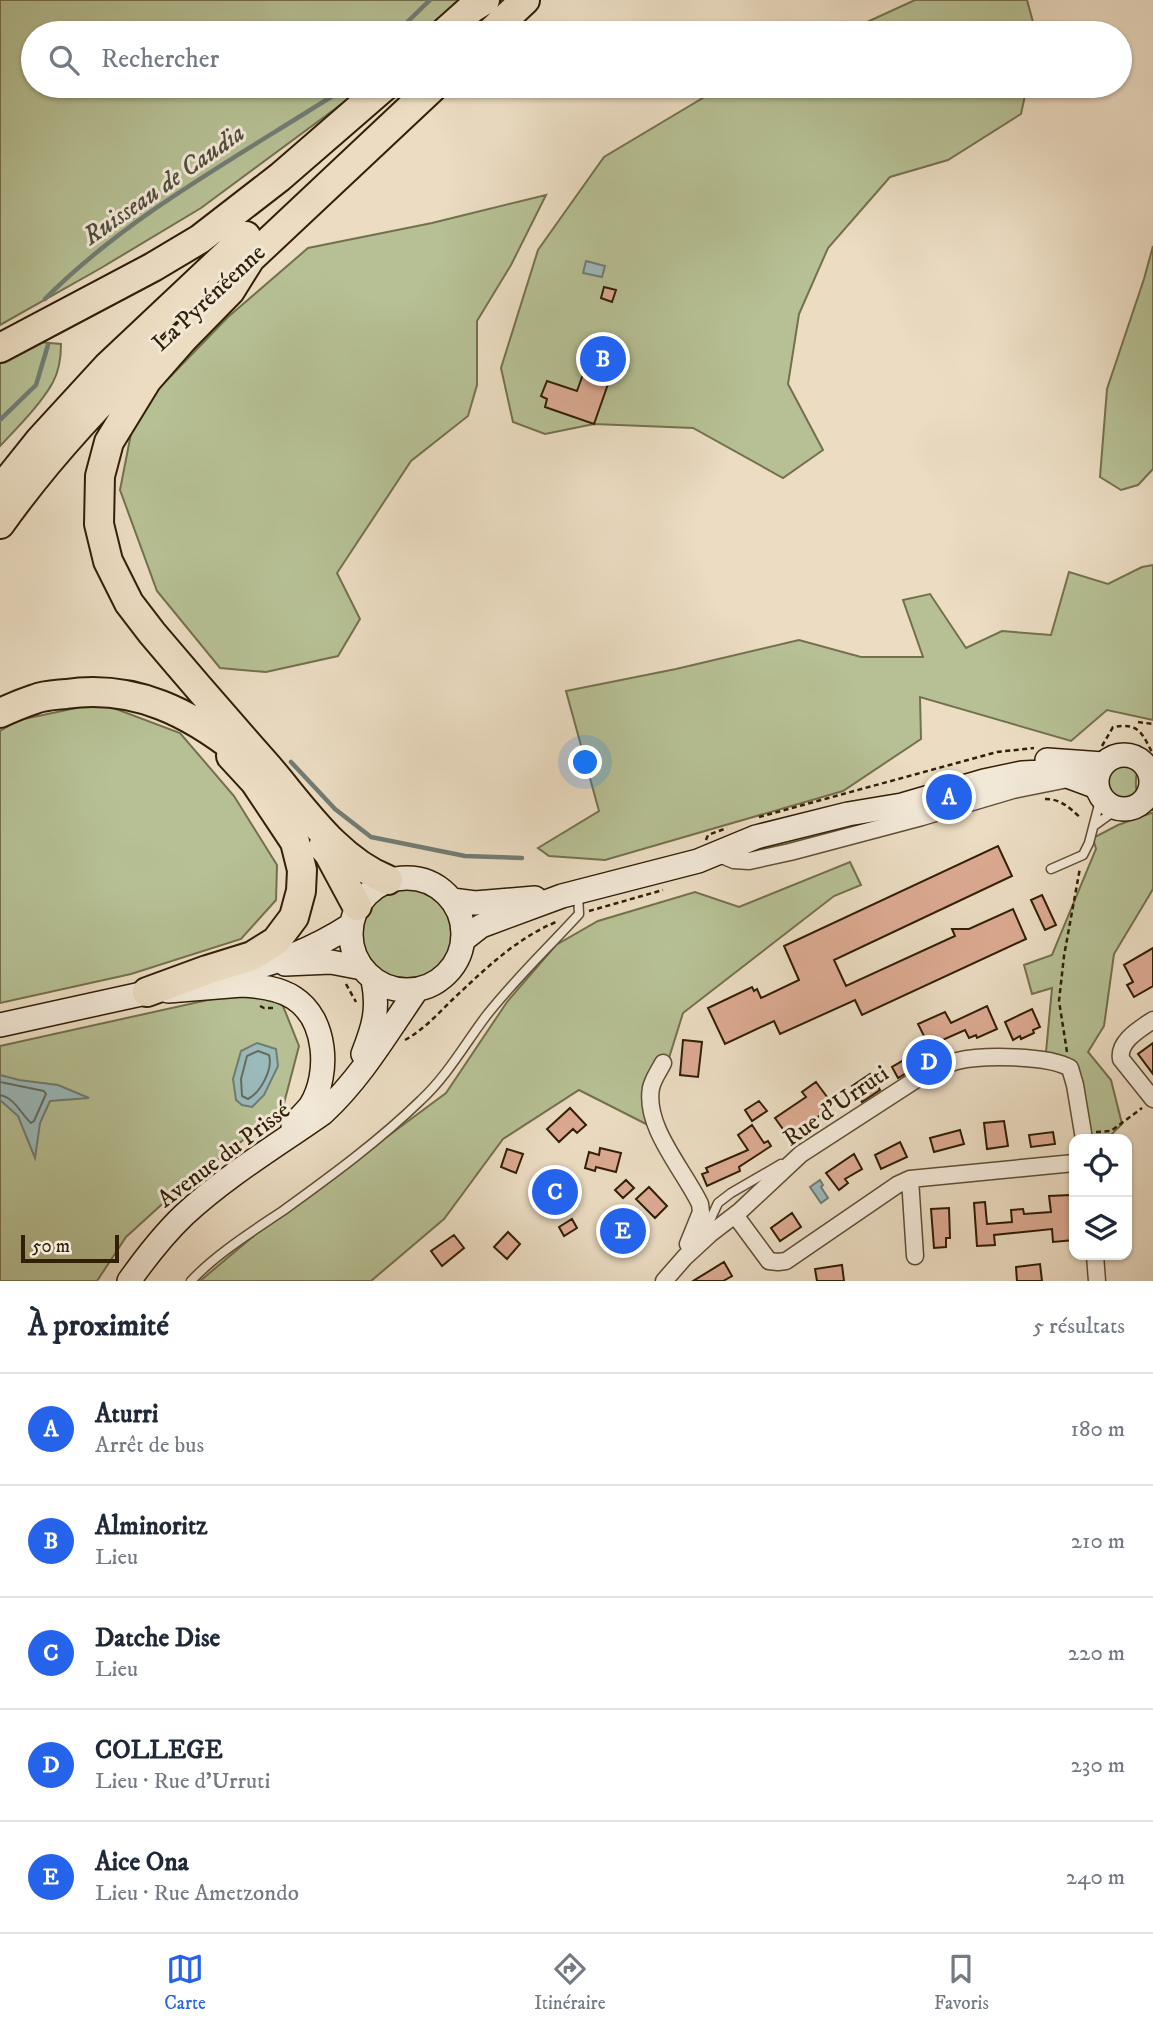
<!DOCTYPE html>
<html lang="fr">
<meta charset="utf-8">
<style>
:root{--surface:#fff;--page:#f6f6f7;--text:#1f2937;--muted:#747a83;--line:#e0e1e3;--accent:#2563eb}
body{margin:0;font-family:"IM FELL DW Pica",serif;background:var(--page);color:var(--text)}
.controls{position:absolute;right:21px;bottom:21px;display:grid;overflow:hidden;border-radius:14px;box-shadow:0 2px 5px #0004}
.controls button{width:63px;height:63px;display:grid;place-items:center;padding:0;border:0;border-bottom:2px solid var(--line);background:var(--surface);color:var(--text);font:35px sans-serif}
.scale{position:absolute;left:21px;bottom:18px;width:98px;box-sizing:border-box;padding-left:7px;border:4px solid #311f06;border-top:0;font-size:19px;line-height:24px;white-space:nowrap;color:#311f06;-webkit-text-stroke:5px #f2e8d7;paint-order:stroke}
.you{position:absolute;left:586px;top:763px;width:24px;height:24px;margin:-18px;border:5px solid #fff;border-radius:50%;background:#1a73e8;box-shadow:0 0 0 10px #1a73e833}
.badge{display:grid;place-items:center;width:46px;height:46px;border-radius:50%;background:var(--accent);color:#fff;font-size:23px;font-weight:700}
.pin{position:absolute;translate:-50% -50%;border:4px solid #fff;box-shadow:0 2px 7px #0006}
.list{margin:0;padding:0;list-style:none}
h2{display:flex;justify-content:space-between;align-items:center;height:91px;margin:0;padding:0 28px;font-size:30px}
h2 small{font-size:23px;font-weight:400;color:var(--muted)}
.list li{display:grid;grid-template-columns:46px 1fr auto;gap:21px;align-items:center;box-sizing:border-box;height:112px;padding:0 28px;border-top:2px solid var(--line)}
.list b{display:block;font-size:26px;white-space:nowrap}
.list p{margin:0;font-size:23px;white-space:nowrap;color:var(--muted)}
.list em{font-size:23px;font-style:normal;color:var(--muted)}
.icon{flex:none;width:38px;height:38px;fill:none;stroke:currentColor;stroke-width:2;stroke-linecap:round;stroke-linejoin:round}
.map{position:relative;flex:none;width:1153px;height:1281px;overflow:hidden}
.search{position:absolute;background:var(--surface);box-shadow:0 2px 5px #0004;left:21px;right:21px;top:21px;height:77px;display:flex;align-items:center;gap:18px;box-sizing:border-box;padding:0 24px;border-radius:38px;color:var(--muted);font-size:26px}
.sheet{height:651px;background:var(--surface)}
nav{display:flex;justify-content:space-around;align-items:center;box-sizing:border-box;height:98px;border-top:2px solid var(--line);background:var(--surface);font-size:19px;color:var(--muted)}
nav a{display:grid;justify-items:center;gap:4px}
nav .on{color:var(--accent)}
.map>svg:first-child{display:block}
</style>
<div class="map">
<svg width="1153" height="1281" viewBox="0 0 1153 1281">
<rect width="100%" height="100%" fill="#ebdcc2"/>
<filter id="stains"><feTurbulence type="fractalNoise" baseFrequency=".00286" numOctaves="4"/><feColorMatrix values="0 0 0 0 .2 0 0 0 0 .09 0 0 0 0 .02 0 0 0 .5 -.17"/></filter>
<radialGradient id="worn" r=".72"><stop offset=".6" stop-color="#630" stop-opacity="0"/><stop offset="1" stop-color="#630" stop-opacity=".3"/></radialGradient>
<!-- green -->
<path fill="#b6c094" stroke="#74704d" stroke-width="2" d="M0,0H467L431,33H33V86H366L201,208L101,268L0,325Z
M915,0H1027L1036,33H843Z
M723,86H1027L1021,114L948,160L890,177L828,248L799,314L788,384L823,450L783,478L693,428L594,424L545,434L513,422L501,368L538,250L604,157Z
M546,195L511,265L477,321V385L468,416L411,461L337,573L360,619L338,656L266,672L220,668L157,591L120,490L135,413L228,317L308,248L432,223Z
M1153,246V469L1138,485L1121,490L1100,477L1107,389L1144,279Z
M38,342L61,344C61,356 59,371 53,382C42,403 16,429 0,446V363Z
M1153,565V720L1107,710L1071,741L920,697L921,739L843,791L605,860L549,856L538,848L599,811L566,691L676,669L799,640L861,657H923L903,600L930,594L966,648L1002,631L1051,635L1069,572L1108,584L1142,567Z
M100,703L180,733L234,796L277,865L276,900L241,939L131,974L0,1003V731L19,720Z
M1121,765H1127L1137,771C1136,777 1135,786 1137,793L1127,799L1115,797L1108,788L1107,776L1115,767Z
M1151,813H1153V889L1114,954L1104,1026L1088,1052L1111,1080L1122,1124L1107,1139H1086L1076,1079L1046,1052L1052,988L1032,994L1024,965L1052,955L1096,849L1093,838L1118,825Z
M850,862L861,885L834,896L683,1013L648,1125L579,1090L503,1139L444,1219L371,1281H200L257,1233L446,1093L507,1002L556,945L598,921L695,892L739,907Z
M362 934a45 45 0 1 1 90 0a45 45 0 1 1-90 0Z
M244,992L281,1001L299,1046L282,1111L181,1187L126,1237L97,1281H0V1046Z"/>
<!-- water -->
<path fill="#9bbabb" stroke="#717c73" stroke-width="2" d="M586,261L605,266L602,277L583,273Z
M257,1043L276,1049L278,1066L264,1095L252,1107L242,1105L236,1100L233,1079L241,1051Z
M0,1075L19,1080L58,1085L89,1098L50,1101L40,1123L35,1158L18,1116L0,1100Z
M820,1180L823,1185L821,1187L828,1198L821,1203L810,1187Z"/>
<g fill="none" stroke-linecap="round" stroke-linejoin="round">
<!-- shore -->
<path stroke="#666c60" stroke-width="2" d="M258,1051L269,1055C273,1069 261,1092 248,1099L242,1096L241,1079L247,1056Z
M0,1082L44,1091L46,1094L34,1121L31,1123C21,1114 15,1098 0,1095"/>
<!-- stream -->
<path stroke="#717c73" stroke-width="4.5" d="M396,33L430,0
M45,299C126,217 237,157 334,95L343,86
M0,420L36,385L48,345
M291,762L335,809L371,837L465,856L522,858"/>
</g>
<!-- building -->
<path fill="#dcaa92" stroke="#311f06" stroke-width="2" d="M604,287L616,290L612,302L601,298Z
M597,335L622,344L594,424L545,407L547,399L541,396L547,381L577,391Z
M998,846L1012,876L834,960L846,986L955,936L952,929H969L1013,909L1026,939L862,1015L855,1000L780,1034L774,1021L725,1044L708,1008L752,987L754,991L757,989L761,998L799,980L784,946Z
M1042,895L1056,925L1045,930L1031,900Z
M1153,948V986L1134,997L1127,985L1133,982L1124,965Z
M987,1006L997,1029L977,1038L976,1035L969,1038L965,1030L929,1046L918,1024L945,1012L951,1023Z
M1032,1009L1040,1027L1033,1030L1034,1033L1021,1039L1020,1036L1013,1040L1005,1022Z
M683,1040L702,1042L698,1077L680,1075Z
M1153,1043V1074L1138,1054Z
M911,1056L916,1067L898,1078L892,1067Z
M870,1074L880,1090L862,1102L852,1086Z
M816,1082L833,1105L790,1139L775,1118L806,1097L802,1092Z
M759,1101L767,1111L752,1121L745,1110Z
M570,1108L586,1125L577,1133L573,1129L559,1142L547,1129Z
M1004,1121L1008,1146L987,1149L984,1123Z
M752,1125L764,1143L768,1141L771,1146L739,1167L740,1171L707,1186L702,1174L708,1172L706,1168L748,1150L738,1135Z
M960,1130L964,1144L934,1152L930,1138Z
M1053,1132L1055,1144L1031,1147L1029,1135Z
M900,1142L907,1157L881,1169L875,1155Z
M600,1148L621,1153L616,1172L596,1167L595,1171L585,1168L589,1152L599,1155Z
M507,1149L523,1154L516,1173L501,1167Z
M854,1154L862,1169L845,1179L848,1183L839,1190L826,1173Z
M546,1169L567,1185L557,1199L536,1184Z
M626,1180L634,1188L623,1198L615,1190Z
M649,1187L667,1206L655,1218L636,1199Z
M1070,1195L1074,1240L1053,1242L1052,1229L994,1235L995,1245L977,1246L974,1203L985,1202L987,1224L1012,1222L1011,1210L1023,1209L1024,1214L1051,1212L1049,1196Z
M949,1208L950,1238H946V1247L934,1248L931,1209Z
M792,1213L801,1227L780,1241L771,1228Z
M616,1215L640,1233L630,1247L606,1229Z
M572,1219L577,1228L564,1236L559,1227Z
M508,1232L520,1244L507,1259L494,1247Z
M454,1235L464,1248L442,1266L431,1251Z
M724,1262L732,1276L723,1281H693Z
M1040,1264L1042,1281H1017L1016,1267Z
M842,1265L844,1281H817L815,1269Z"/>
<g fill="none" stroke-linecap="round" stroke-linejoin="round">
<!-- service casing -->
<g stroke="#604e35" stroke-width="11">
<path id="service" d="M1095,825L1117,809
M1051,869L1083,855L1089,843L1101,797
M710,1234L706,1229L718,1203L731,1193L781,1164
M191,1281C216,1254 253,1231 284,1210C331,1176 379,1141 421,1100C447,1076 465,1044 486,1016C515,979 548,948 579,914L578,894"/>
</g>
<!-- minor casing -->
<g stroke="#604e35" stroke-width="19">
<path id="minor" d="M717,853L734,860L749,861L790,852L922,817L1013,790L1063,780
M1153,1020C1140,1029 1118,1041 1121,1059L1153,1099
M663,1063C659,1071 653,1079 651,1088C644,1127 684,1170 700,1204L701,1212L688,1244L692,1250
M910,1179L915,1256
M735,1215L769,1261L778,1262L786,1261L897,1185L910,1179L1074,1163
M1095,1255L1097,1281
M664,1281L685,1257L710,1234L740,1211L801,1154L926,1073C936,1069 946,1064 957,1061C982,1055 1048,1055 1070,1068L1075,1085L1084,1139"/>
</g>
<!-- secondary casing -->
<g stroke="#311f06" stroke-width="26">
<path id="secondary" d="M1097 782a27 27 0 1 1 54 0a27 27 0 1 1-54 0Z
M1047,760L1103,764
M351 934a56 56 0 1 1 112 0a56 56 0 1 1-112 0Z
M452,900L475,903L535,898
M463,940L481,926L562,896L698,861L756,837L848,814L902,805L984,781L1022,773L1042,772L1062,774L1097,787
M285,964L331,962L362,968
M231,974C276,963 311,951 351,925
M168,991L242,985C259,986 279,988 294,998C327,1019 330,1074 311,1105C306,1112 298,1119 293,1125
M0,1025L164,989
M363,1054C374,1026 379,1009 373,980
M129,1281C146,1257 163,1235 184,1215C226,1176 276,1146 323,1113C361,1078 387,1033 416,991"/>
</g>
<!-- motorway casing -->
<g stroke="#311f06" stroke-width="32">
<path id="motorway" d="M444,33L472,8L485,0
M490,33L525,0
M250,259L230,291L183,339L147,380L109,442L100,476L99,524L108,561L129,603L152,633C190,678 229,723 268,767C303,808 337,860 388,880
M236,272L434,86
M0,348L153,267L200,239L280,177L385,86
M0,490L40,440L107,367L246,236
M0,524C45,461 97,404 153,351
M0,713C11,708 23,703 35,699C45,695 56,695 66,694C135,684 191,713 243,755
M323,847L329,854L357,906
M147,992L207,970L252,956L276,941L294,917L301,891L302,870L295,842L255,782L231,756"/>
</g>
<!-- path -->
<path stroke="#311f06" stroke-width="2.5" stroke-dasharray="5 3.5" stroke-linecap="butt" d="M1138,722L1153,724
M1102,746L1113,727C1140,722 1142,734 1153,754
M1045,799C1062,799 1069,808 1081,818
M759,817L997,752L1034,748
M1120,820L1140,816L1149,809L1153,810
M706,840L708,835L727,828
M589,911L663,890
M346,984L356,1002
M260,1006L264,1008H273
M405,1040C423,1030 437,1015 451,1001C483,971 515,939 556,922
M1067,1052L1059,1001L1064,956L1080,868
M1096,1132L1111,1131L1142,1108"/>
<!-- service -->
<use href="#service" stroke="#f2e8d7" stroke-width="8"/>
<!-- minor -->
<use href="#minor" stroke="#f2e8d7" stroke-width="16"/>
<!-- secondary -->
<use href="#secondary" stroke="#f2e8d7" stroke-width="23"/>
<!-- motorway -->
<use href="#motorway" stroke="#ebdcc2" stroke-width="28"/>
</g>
<g text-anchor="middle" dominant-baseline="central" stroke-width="6" stroke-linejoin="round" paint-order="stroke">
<!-- street labels -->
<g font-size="24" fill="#311f06" stroke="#f2e8d7">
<text transform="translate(209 298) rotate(-43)">La Pyrénéenne</text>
<text transform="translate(836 1106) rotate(-35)">Rue d'Urruti</text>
<text transform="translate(224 1155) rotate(-37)">Avenue du Prissé</text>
</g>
<!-- water labels -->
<g font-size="26" font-style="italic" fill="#514e3c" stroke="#f2e8d7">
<text transform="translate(164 185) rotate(-35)">Ruisseau de Caudia</text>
</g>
</g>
<rect width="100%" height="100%" filter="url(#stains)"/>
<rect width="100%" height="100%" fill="url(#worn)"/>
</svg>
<div class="controls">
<button><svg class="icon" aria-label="locate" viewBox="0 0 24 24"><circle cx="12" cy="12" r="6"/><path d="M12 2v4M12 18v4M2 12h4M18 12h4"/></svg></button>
<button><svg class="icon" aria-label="layers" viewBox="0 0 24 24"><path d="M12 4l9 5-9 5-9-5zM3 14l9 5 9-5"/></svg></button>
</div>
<div class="scale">50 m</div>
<div class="you"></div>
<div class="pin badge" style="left:949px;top:797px">A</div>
<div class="pin badge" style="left:603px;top:359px">B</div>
<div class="pin badge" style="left:555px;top:1192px">C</div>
<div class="pin badge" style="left:929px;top:1062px">D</div>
<div class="pin badge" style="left:623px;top:1231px">E</div>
<div class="search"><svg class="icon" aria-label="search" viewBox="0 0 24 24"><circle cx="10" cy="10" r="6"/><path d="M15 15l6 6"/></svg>Rechercher</div>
</div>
<section class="sheet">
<h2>À proximité<small>5 résultats</small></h2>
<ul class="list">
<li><span class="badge">A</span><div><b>Aturri</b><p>Arrêt de bus</p></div><em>180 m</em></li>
<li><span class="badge">B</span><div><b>Alminoritz</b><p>Lieu</p></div><em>210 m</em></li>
<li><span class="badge">C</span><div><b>Datche Dise</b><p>Lieu</p></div><em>220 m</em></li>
<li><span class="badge">D</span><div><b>COLLEGE</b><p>Lieu · Rue d'Urruti</p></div><em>230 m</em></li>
<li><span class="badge">E</span><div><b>Aice Ona</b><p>Lieu · Rue Ametzondo</p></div><em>240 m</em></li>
</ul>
</section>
<nav>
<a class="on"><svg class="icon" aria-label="map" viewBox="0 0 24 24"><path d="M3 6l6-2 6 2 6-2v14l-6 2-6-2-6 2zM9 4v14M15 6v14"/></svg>Carte</a>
<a><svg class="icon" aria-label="directions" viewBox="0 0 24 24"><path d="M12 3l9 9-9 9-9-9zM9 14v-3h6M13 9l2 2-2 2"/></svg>Itinéraire</a>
<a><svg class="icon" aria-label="saved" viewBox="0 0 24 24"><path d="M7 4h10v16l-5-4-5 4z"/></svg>Favoris</a>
</nav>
